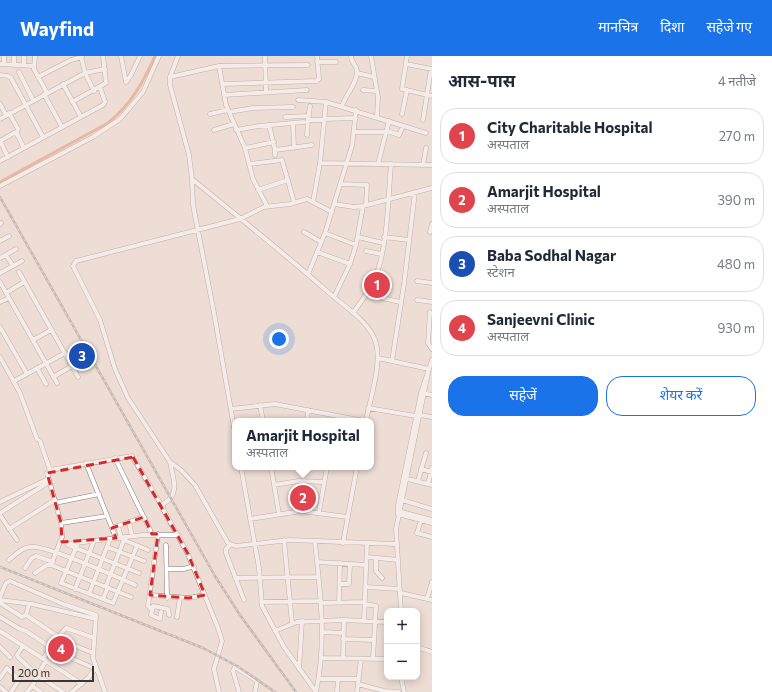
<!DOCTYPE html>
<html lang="hi">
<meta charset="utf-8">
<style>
:root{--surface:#fff;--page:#f2f2f3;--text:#1f2937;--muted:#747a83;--line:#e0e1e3;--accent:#1a73e8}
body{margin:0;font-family:Commissioner,"Noto Sans Devanagari",sans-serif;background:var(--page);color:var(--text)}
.controls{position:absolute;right:12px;bottom:12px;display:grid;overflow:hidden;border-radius:8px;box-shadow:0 2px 10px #0003}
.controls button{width:36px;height:36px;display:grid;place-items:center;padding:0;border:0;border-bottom:1px solid var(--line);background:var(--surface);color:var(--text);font:20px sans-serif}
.scale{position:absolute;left:12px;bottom:10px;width:82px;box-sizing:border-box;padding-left:4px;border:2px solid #3a3432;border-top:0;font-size:11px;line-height:14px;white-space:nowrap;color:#3a3432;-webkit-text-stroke:3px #edddd6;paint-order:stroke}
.you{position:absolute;left:279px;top:283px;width:14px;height:14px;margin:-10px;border:3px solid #fff;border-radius:50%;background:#1a73e8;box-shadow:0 0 0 6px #1a73e833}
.badge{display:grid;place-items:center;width:26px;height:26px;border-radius:50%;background:var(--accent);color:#fff;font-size:13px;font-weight:700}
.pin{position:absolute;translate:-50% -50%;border:2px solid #fff;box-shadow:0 1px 4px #0006}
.popup{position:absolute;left:232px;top:362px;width:142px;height:52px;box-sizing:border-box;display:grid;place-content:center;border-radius:8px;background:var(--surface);filter:drop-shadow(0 1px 3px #0005);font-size:13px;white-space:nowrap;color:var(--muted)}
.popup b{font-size:15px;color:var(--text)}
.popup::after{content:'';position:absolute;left:50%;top:100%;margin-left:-8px;border:8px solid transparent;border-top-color:var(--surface)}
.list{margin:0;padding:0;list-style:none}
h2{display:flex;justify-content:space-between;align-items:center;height:52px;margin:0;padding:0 16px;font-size:17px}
h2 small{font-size:13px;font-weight:400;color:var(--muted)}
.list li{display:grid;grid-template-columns:26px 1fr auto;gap:12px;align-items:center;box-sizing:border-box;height:56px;margin:0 8px 8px;padding:0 8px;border:1px solid var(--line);border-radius:16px}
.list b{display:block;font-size:15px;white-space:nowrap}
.list p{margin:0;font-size:13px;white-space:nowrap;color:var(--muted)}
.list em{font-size:13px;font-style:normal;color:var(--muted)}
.actions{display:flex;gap:8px;padding:12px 16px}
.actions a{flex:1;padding:9px 0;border:1px solid var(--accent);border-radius:16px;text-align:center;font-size:14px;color:var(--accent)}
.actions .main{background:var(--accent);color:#fff}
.map{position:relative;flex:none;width:432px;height:636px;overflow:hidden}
header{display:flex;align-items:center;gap:24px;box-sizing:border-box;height:56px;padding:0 20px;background:var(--accent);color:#fff}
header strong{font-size:19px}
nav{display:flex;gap:22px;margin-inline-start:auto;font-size:14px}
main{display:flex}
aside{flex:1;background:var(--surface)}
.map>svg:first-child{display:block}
</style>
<header>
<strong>Wayfind</strong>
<nav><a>मानचित्र</a><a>दिशा</a><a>सहेजे गए</a></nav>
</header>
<main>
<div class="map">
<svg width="432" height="636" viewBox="0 0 432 636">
<rect width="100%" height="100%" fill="#edddd6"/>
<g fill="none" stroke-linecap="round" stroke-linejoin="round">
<!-- canal -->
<path stroke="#e68a60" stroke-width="3" d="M0,126L108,67C131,48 143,27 155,0"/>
<!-- minor casing -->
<g stroke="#887a74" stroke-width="5">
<path id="minor" d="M35,0L34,13L47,37
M81,0L85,17L94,35
M121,0L126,26L131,19L140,0
M178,0L170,21V29L189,99L192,123L193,149L214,257L235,377
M265,0L266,36
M371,0L378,41L377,61
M407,0L402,33L432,40
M317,6H336
M0,8L34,10
M4,8V0
M406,8L432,13
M14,9V0
M24,9V0
M219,10L226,49L245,92L253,123L267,150
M19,16L33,44
M357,17L374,21
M0,19L8,20L11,22L43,81
M38,21L71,4L82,1
M170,21L219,10L308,9
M63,28L81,61
M222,28L317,25L319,23L317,0
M363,34L376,35
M44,38L62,71
M224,39L307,34
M298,44L326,46L426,77
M72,46L106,27L103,0
M0,48L6,59
M310,50L308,64H323
M342,50C346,38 357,28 357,15C357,9 351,7 351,0
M229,56L253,52L293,51
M9,57L18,73L16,78
M210,58L228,54
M402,58L407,34
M285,61L309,60
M0,63L85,17L105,13
M324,63L356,62
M423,64L431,13
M293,67L294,92
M269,69L275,94V99
M214,74L234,68
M236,74L259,70L304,66
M387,75L399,79L403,70
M354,76H386
M307,79L308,64
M245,92L274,86
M275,94L312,89
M8,101L0,85L14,77L17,78L24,92
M0,105L103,49L105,46L100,31
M320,107L432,109
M249,108L282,104L294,146
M378,108L389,65
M423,109L426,92
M192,123C237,160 284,197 328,236C344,250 370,266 376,287C382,308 370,343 366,365
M340,128L367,129L366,149
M0,130L93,81L120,63L143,36L159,0
M258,134L288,124
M313,146L320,107L326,46
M334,148L354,151L363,150L432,132
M332,156L307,143L290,148L264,151L240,163L76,205L73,210L100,264L115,313L128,342L170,406L181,414L195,429L228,487L236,490L290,484L396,488
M0,168L1,167
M304,176L321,186
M430,176L432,168
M325,177L356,189
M358,181L383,187
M384,181L409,184
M0,185L9,180
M366,195L381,198
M317,196L350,208
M6,199L13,210
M0,202L16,193
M19,216L78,321
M0,217L22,205
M308,218L325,177L352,90L356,54
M417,225L432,227
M0,226L57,327
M368,234L382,242L400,246
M6,237L24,226
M334,241L350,208L356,189L363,150
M417,244L432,246
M0,246L9,242
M430,256L428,287L432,293
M353,257C360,247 369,236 374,224C388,194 388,142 391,108
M0,271L27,318
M33,284L51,274
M0,301L20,337L37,383
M378,302L429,313
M392,305L404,228L415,136
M37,312L46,328
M53,321L72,310
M14,325L65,297
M423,337L432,339
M260,349L263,365
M368,352L416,360
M231,353L275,348L364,365
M420,359L432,361
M307,365L308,354
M40,385L50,414
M115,402L152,478
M170,406C173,423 181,438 163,448V453L188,498L218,572L222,585L214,613L219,636
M86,407L116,482
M241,411L259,512L262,550L284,591L316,636
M271,411L279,458
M421,413L432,416
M404,422L432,429
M418,425L426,397
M428,428L432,412
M274,429L299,425L324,426
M402,444L432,453
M0,446L48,423
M55,447L99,438
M398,455L432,464
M319,456L327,411
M0,457L49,426
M398,458L432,467
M0,459L17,484
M398,459V449L421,337L432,304
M250,463L301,455L348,461
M421,464L417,477L432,481
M129,466L132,480
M61,467L107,460
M118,470L121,482
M112,472L144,461
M9,473L55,444
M124,484L148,494
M284,484L292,567
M315,486C320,536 327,585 316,636
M78,487L61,527L113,547L137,490
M343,487L357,411
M67,488L143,479H178
M68,489L139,517
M166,489L167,542
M230,489L226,493V497L244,544
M107,491L144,505
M367,501L398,504
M376,502V515L382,522
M9,504C15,499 21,492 30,491C44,488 117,521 135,529
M317,506L366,509
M25,512L32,502L36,500L53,506
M167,513H184L194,510
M35,517L47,509H51
M235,522L318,521
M340,528H349L350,508
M106,530L125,481
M365,531L400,533
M75,533L94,485
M401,537L432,544
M89,538L110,483
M150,539L189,542L205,539
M0,541L6,527L10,525L63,548L96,559L93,602L105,636
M131,541L51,509L62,481L61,467L47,417L50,414L132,400L162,450
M103,543L108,531
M427,543L432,526
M0,544L32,548L96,563
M261,546L321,545
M0,547L22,561L26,559L66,586L93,597
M321,547L365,546
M339,547L340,507
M365,548L376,550L373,603
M151,553L148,550L158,478
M401,555L396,473L428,317
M161,556L160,563L151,559L153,550L168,553L169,559
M26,559L29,548
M0,561L20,573L26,575L59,597L96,613
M177,561L180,542
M364,565L367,488
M0,575L82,628
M275,575L297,566L344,564L387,566
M323,576L343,577
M58,581L66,572L94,582
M343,583L374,584
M23,590L17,599L18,601L37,619L63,636
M0,591L10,601
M417,591L432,596
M322,602L387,603
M343,602L344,564
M43,603L51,591
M299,613L302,565
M401,621L404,636
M0,622L7,612L19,624L11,636
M319,623H359
M358,628L384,635L399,636
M32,630L46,604
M0,631L6,636
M27,636L32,630L41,636
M72,636L88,622L95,613
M239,636L233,615L235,611L257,625L255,636
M337,636L338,623
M357,636L361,603"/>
</g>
<!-- minor -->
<use href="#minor" stroke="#fff" stroke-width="4"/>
<!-- rail casing -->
<g stroke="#948985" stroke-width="2.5">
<path id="rail" d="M0,141L215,520L240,559L296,636
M0,511L203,592L237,610L275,636"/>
</g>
<!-- rail -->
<use href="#rail" stroke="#edddd6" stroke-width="1" stroke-dasharray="3" stroke-linecap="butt"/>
</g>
<!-- marked area -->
<path d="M0 0H432V636H0ZM133,401L188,498L205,539L189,542L150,539L158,478H152L144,461L112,472L116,482L62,486L61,467L47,417Z" fill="#edddd6" fill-opacity=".55" fill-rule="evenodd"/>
<path fill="none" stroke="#d62828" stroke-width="3" stroke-dasharray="8 5" stroke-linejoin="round" d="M133,401L188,498L205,539L189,542L150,539L158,478H152L144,461L112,472L116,482L62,486L61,467L47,417Z"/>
</svg>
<div class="controls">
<button>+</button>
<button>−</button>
</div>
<div class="scale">200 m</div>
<div class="you"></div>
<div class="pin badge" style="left:377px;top:229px;background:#e0444e">1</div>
<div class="pin badge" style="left:303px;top:442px;background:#e0444e">2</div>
<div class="popup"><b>Amarjit Hospital</b>अस्पताल</div>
<div class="pin badge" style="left:82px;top:300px;background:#1a4fb4">3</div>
<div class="pin badge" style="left:61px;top:593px;background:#e0444e">4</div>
</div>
<aside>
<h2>आस-पास<small>4 नतीजे</small></h2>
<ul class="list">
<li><span class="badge" style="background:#e0444e">1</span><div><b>City Charitable Hospital</b><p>अस्पताल</p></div><em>270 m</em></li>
<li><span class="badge" style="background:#e0444e">2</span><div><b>Amarjit Hospital</b><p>अस्पताल</p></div><em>390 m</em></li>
<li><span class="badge" style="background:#1a4fb4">3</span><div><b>Baba Sodhal Nagar</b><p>स्टेशन</p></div><em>480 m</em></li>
<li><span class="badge" style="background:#e0444e">4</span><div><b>Sanjeevni Clinic</b><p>अस्पताल</p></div><em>930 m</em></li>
</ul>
<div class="actions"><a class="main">सहेजें</a><a>शेयर करें</a></div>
</aside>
</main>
